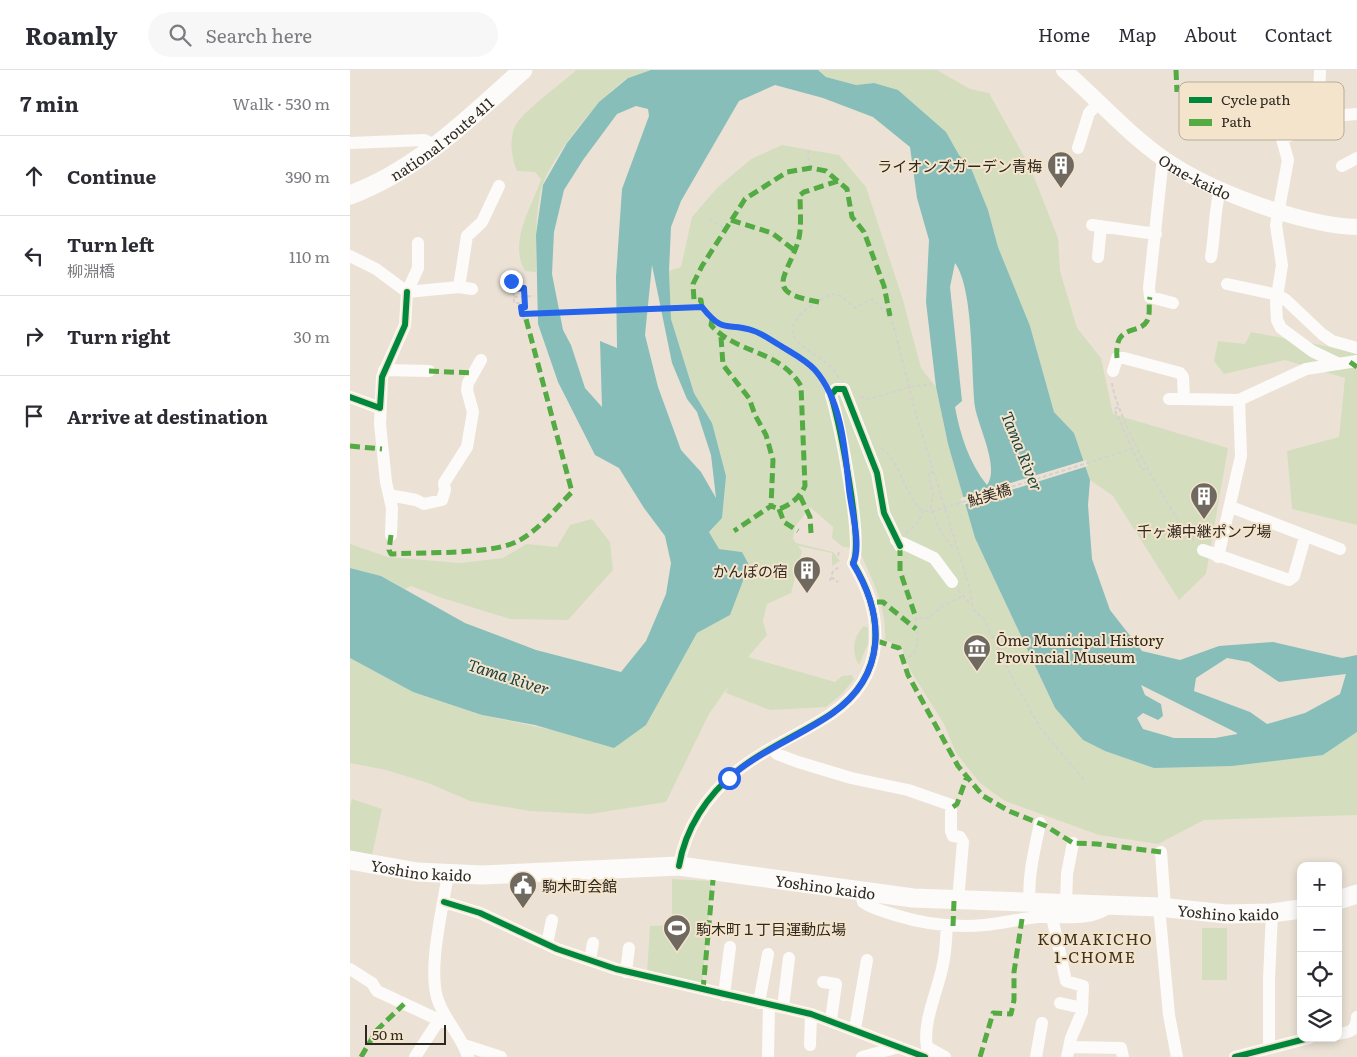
<!DOCTYPE html>
<meta charset="utf-8">
<style>
:root{--surface:#fff;--page:#f7f7f7;--text:#2b2b33;--muted:#7c7c81;--line:#e1e1e2}
body{margin:0;font-family:Literata,"Noto Sans JP",serif;background:var(--page);color:var(--text)}
.controls{position:absolute;right:15px;bottom:15px;display:grid;overflow:hidden;border-radius:10px;box-shadow:0 2px 8px #0003}
.controls button{width:45px;height:45px;display:grid;place-items:center;padding:0;border:0;border-bottom:1px solid var(--line);background:var(--surface);color:var(--text);font:25px sans-serif}
.scale{position:absolute;left:15px;bottom:12px;width:81px;box-sizing:border-box;padding-left:5px;border:2px solid #2e281f;border-top:0;font-size:14px;line-height:18px;white-space:nowrap;color:#2e281f;-webkit-text-stroke:4px #f4e4cc;paint-order:stroke}
.stop{position:absolute;width:15px;height:15px;margin:-11px;border:4px solid #2563eb;border-radius:50%;background:#fff}
.stop.end{background:#2563eb;border-color:#fff;box-shadow:0 1px 5px #0008}
.list{margin:0;padding:0;list-style:none}
h2{display:flex;justify-content:space-between;align-items:center;height:65px;margin:0;padding:0 20px;font-size:21px}
h2 small{font-size:16px;font-weight:400;color:var(--muted)}
.list li{display:grid;grid-template-columns:32px 1fr auto;gap:15px;align-items:center;box-sizing:border-box;height:80px;padding:0 20px;border-top:1px solid var(--line)}
.list b{display:block;font-size:19px;white-space:nowrap}
.list p{margin:0;font-size:16px;white-space:nowrap;color:var(--muted)}
.list em{font-size:16px;font-style:normal;color:var(--muted)}
.icon{flex:none;width:28px;height:28px;fill:none;stroke:currentColor;stroke-width:2;stroke-linecap:round;stroke-linejoin:round}
.map{position:relative;flex:none;width:1007px;height:987px;overflow:hidden}
header{display:flex;align-items:center;gap:30px;box-sizing:border-box;height:70px;padding:0 25px;background:var(--surface);border-bottom:1px solid var(--line)}
header strong{font-size:24px}
nav{display:flex;gap:28px;margin-inline-start:auto;font-size:18px}
.search{width:350px;height:45px;background:var(--page);display:flex;align-items:center;gap:12px;box-sizing:border-box;padding:0 18px;border-radius:28px;color:var(--muted);font-size:19px}
main{display:flex}
aside{flex:1;background:var(--surface)}
.map>svg:first-child{display:block}
</style>
<header>
<strong>Roamly</strong>
<div class="search"><svg class="icon" aria-label="search" viewBox="0 0 24 24"><circle cx="10" cy="10" r="6"/><path d="M15 15l6 6"/></svg>Search here</div>
<nav><a>Home</a><a>Map</a><a>About</a><a>Contact</a></nav>
</header>
<main>
<aside>
<h2>7 min<small>Walk · 530 m</small></h2>
<ul class="list">
<li><svg class="icon" aria-label="ahead" viewBox="0 0 24 24"><path d="M12 20V5M6 11l6-6 6 6"/></svg><div><b>Continue</b></div><em>390 m</em></li>
<li><svg class="icon" aria-label="left" viewBox="0 0 24 24"><path d="M17 20v-9H6M10 6l-5 5 5 5"/></svg><div><b>Turn left</b><p>柳淵橋</p></div><em>110 m</em></li>
<li><svg class="icon" aria-label="right" viewBox="0 0 24 24"><path d="M7 20v-9h11M14 6l5 5-5 5"/></svg><div><b>Turn right</b></div><em>30 m</em></li>
<li><svg class="icon" aria-label="arrive" viewBox="0 0 24 24"><path d="M6 21V4h12l-3 4 3 4H6"/></svg><div><b>Arrive at destination</b></div></li>
</ul>
</aside>
<div class="map">
<svg width="1007" height="987" viewBox="0 0 1007 987">
<rect width="100%" height="100%" fill="#ebe2d5"/>
<!-- green -->
<path fill="#d4debf" d="M226,0H301C293,3 283,5 276,9C248,29 205,82 193,114C185,135 186,179 186,202L175,201C158,172 182,137 191,109L185,102L167,101C162,89 159,72 164,59C168,44 213,13 226,0Z
M468,0H587L620,19L639,23L680,97L708,168L710,201L727,258L751,288L763,344L878,378L856,504L829,530L763,426L740,410L724,363L704,342L680,256L648,177L638,140L621,98L609,85L596,62L524,13L506,15L476,7Z
M432,75L489,85L516,117L553,230L571,298L586,317L598,374L625,468L705,638L733,670L755,681L973,685L1007,662V745L854,750L808,774L749,765L655,731L630,713L606,683L594,654L560,600L551,576L535,570C537,537 521,507 508,478L493,477L482,468L483,457L460,437L445,457L443,469L446,473L483,482L490,491L482,496V483L448,476L452,481L441,523L417,534L413,551L417,565L398,587L485,612L492,606L502,605L504,609L492,624L476,637L420,640L376,623L378,617L359,644L316,732L240,744L180,741L120,731L78,713L36,700L0,693V588L63,622L132,645L216,663L296,655L347,563L380,545L392,482L369,479L359,462L372,448L362,353L344,323L321,249L319,201L331,197L342,147L367,118L401,89Z
M901,262L1007,282V455L942,439L937,381L989,367L995,308L935,290L874,304L864,291L868,271L895,274Z
M242,449L260,472L263,500L218,550L160,549L92,528L61,516L55,519L31,506L0,498V474L38,487L110,493L153,488L176,474L207,477L220,455Z
M514,556L518,558V574L509,595C501,582 503,566 514,556Z
M2,729L32,739L22,785L0,784V737Z
M322,809L362,811L352,916L297,903L300,856L322,855Z
M852,858H877V910H852Z"/>
<!-- water -->
<path fill="#88beba" fill-rule="evenodd" d="M301,0H468L476,7L506,15L524,13L548,20L596,62L609,85L621,98L638,140L648,177L680,256L704,342L724,363L740,410L738,435L742,489L760,540L792,581L830,590L869,576L923,572L992,588L1007,585V662L973,685L882,696L804,698L755,681L733,670L705,638L625,468L598,374L586,317L576,232L579,170L567,128L560,77L523,47L473,28L425,15L389,31L331,131L321,157L319,201L321,249L344,323L362,353L376,406L372,448L359,462L369,479L392,482L399,495L380,545L347,563L296,655L264,678L185,655L132,645L63,622L0,588V498L31,506L115,553L186,580L271,602L296,571L316,524L321,493L315,466L294,438L269,398L245,385L208,312L188,254L186,165L193,115L217,73L249,32L278,8ZM286,36L298,39L299,46L272,119L266,207L267,278L250,271L252,337L235,318L221,275L213,260L202,204L204,162L214,120L233,90L267,44ZM605,193C624,219 621,302 625,337C628,356 650,398 637,415C619,393 610,364 605,337L612,331L600,217ZM302,195L322,293L337,329L347,342L361,385L366,428L351,402L331,380L308,317L295,265ZM877,588L899,592L929,612L996,604L990,624L955,643L917,654L900,642L844,621L846,608ZM791,615L887,663V664L865,668H824L793,659L787,648L793,643L808,650L813,646L811,634L795,625Z"/>
<!-- pier -->
<path fill="#ebe2d5" d="M736,390L738,396L613,435L611,428Z"/>
<g fill="none" stroke-linecap="round" stroke-linejoin="round">
<!-- path -->
<path stroke="#d5d2ce" stroke-width="2" stroke-dasharray="4 2.5" stroke-linecap="butt" d="M458,80L459,98
M359,149L375,159
M161,211H163L164,233H169L171,248L176,249
M164,219L173,218L175,237H171L172,245L352,237C376,267 379,250 405,261C429,271 461,292 475,314
M164,227L184,226
M489,308C480,291 462,285 449,273C427,253 467,231 482,224L491,226L505,238L522,229L540,246L543,254L567,348L621,522C622,534 621,542 633,547L666,615L691,659L735,711
M762,313C766,346 821,446 844,471
M510,327L520,329L559,317L582,314
M768,337L764,339L790,396L792,400L798,397
M531,378C552,392 553,425 573,441H584L782,379
M584,402L578,403L583,425L580,441L584,444L588,457L601,476L606,474
M556,463L567,454L573,441
M488,486L489,481
M481,507L488,512
M480,511L483,501L491,496
M608,520L620,533
M553,591C574,580 566,567 566,548H579L591,537L612,526"/>
<!-- minor -->
<path stroke="#fcfbf9" stroke-width="12" d="M968,52L970,0
M0,73L74,70L87,76
M728,78L739,43L749,32
M813,88L799,218L800,227L823,233
M992,96L1007,88
M742,155L806,164
M0,186L26,199L57,222L109,217L122,219
M748,187L751,156
M861,187C865,165 864,142 870,120
M877,214L928,225L936,230L972,264L982,271L1007,278
M109,217L117,166L132,152L149,116
M989,294L962,281L931,258L927,250L926,233L932,195L926,155L938,90L932,69L982,46L1007,44
M34,300L79,301
M763,301L767,288H774L830,303L833,307L834,329L889,330L956,299L1007,291
M0,327L30,338
M819,329H834
M39,425L66,430L74,434L92,430L95,420L94,413L117,377L123,342L117,320L118,313L131,290
M881,437L990,479
M41,465L42,438L36,412L30,354L32,307L55,255L57,222L68,198V173
M546,470L584,488L602,512
M853,480L939,510L944,506L955,467
M868,487L891,386L889,330
M423,679L427,684L448,692L501,708L558,720L601,735V761L603,766L610,767L613,772L608,831
M811,782L815,838
M329,796C335,759 357,725 387,701C415,678 451,664 481,644C537,606 535,546 503,493C514,472 489,352 481,325L486,319H494L527,403L534,443L550,476
M98,804C93,837 76,903 89,933C97,953 112,967 118,987
M511,823L513,832C522,839 534,841 545,845C574,854 604,858 635,855C653,853 670,849 688,847C712,846 741,852 761,836
M94,832L130,843L207,879L266,899L461,944L575,987
M680,833C677,807 685,779 690,753
M716,834L717,804L723,773
M809,837L819,945L827,987
M702,847L716,911L733,916L732,942L721,968L717,987
M197,874L202,850
M240,890L243,873
M0,899L22,913L27,921L89,950L99,953
M276,902L279,878
M473,912L486,914L481,950
M374,925L380,877
M409,933L418,884
M710,933L732,938
M433,937L439,888
M505,959L517,890
M988,964C1001,962 1006,961 1007,947
M114,975L151,987
M460,975L461,944
M719,977L771,978L773,987
M919,977V909L922,843
M65,987L89,950
M418,987L419,935
M512,987L549,977
M595,987L577,977C572,952 589,918 593,894C596,881 596,868 597,855
M686,987L692,953
M885,987L959,968"/>
<!-- major -->
<path stroke="#fcfbf9" stroke-width="16" id="s1" d="M714,0C747,29 778,64 814,89C860,121 951,155 1007,157"/>
<!-- highway -->
<g stroke="#fcfbf9" stroke-width="19">
<path id="s2" d="M0,125C68,100 120,47 173,0"/>
<path id="s3" d="M0,790L67,802L132,805L329,796L563,828L809,837L876,844L922,843L951,839"/>
<path d="M988,830L1007,824"/>
</g>
<!-- quiet -->
<path stroke="#54aa43" stroke-width="5" stroke-dasharray="10 5" stroke-linecap="butt" d="M826,0L827,22
M381,150L422,163L444,180
M469,232C414,222 435,210 448,172C452,159 450,139 450,125L454,122L488,111
M352,237L351,230H344L343,214L352,196L395,129L437,102L461,98L476,101L497,119L502,147L514,162L534,216L540,246
M362,250L361,255C386,284 429,279 451,316L455,416C450,427 441,435 429,439L421,436L384,461
M371,267L373,295L399,328L405,345L416,365L423,390L421,436
M767,288C764,252 789,266 797,251C801,243 798,235 800,227
M1000,292L1007,297
M79,301L123,303
M0,376L32,379
M450,426L460,447L461,463
M429,439L434,452L448,461
M41,465L39,480L41,484C71,482 143,485 168,471C189,460 205,439 222,422L176,249
M550,476V501L566,548
M527,532H533L566,559
M527,571L549,578L558,605L608,696L633,726L659,741L696,756L723,773L747,774L811,782
M603,737L607,734L617,706
M603,856L604,831
M353,920L363,810
M11,987L27,960L54,934
M630,987L643,943L661,944L664,930V902L672,849"/>
<!-- cycleway casing -->
<g stroke="#f4e4cc" stroke-width="9">
<path id="cycleway" d="M0,327L30,338L32,307L55,255L57,222
M329,796C335,759 357,725 387,701C415,678 451,664 481,644C537,606 535,546 503,493C514,472 489,352 481,325L486,319H494L527,403L534,443L550,476
M94,832L130,843L207,879L266,899L461,944L575,987
M885,987L959,968"/>
</g>
<!-- cycleway -->
<use href="#cycleway" stroke="#00873e" stroke-width="6"/>
</g>
<g fill="none" stroke-linecap="round" stroke-linejoin="round">
<!-- route -->
<path stroke="#2563eb" stroke-width="6" d="M161,211H163L164,219L174,218L175,237H171L172,244L352,237C375,266 377,251 404,261C413,264 422,271 431,276C442,283 456,290 465,300C492,331 495,379 499,419C501,439 512,476 503,494C535,546 537,604 483,643C449,667 409,681 379,708"/>
</g>
<!-- icons -->
<defs>
<g id="building-pin" transform="scale(1.4375)"><path d="M0 17L-7.5 6A9.5 9.5 0 1 1 7.5 6Z" fill="#70695f" stroke="#f4e4cc"/><path d="M-4-6H4V6H1V3H-1V6H-4ZM-2.5-4.3h1.7v1.8h-1.7ZM.8-4.3h1.7v1.8H.8ZM-2.5-1h1.7V.8h-1.7ZM.8-1h1.7V.8H.8Z" fill="#fff"/></g>
<g id="museum-pin" transform="scale(1.4375)"><path d="M0 17L-7.5 6A9.5 9.5 0 1 1 7.5 6Z" fill="#70695f" stroke="#f4e4cc"/><path d="M0-6L6-3V-2H-6V-3ZM-5-1h2V3h-2ZM-1-1h2V3h-2ZM3-1h2V3H3ZM-6 4H6V6H-6Z" fill="#fff"/></g>
<g id="civic-pin" transform="scale(1.4375)"><path d="M0 17L-7.5 6A9.5 9.5 0 1 1 7.5 6Z" fill="#70695f" stroke="#f4e4cc"/><path d="M-.6-6.5H3V-4.5H.6V-3L4-1V1h2V6H-6V1h2V-1L-.6-3ZM-1.2 2.5V6h2.4V2.5Z" fill="#fff"/></g>
<g id="stadium-pin" transform="scale(1.4375)"><path d="M0 17L-7.5 6A9.5 9.5 0 1 1 7.5 6Z" fill="#70695f" stroke="#f4e4cc"/><path d="M0-5a6.5 5 0 1 0 0 10a6.5 5 0 1 0 0-10ZM-3.5-1.8h7v3.6h-7Z" fill="#fff"/></g>
</defs>
<g fill-rule="evenodd">
<use href="#building-pin" x="711" y="95"/>
<use href="#building-pin" x="854" y="426"/>
<use href="#building-pin" x="457" y="500"/>
<use href="#museum-pin" x="627" y="578"/>
<use href="#civic-pin" x="173" y="815"/>
<use href="#stadium-pin" x="327" y="858"/>
</g>
<g text-anchor="middle" dominant-baseline="central" stroke-width="4" stroke-linejoin="round" paint-order="stroke">
<!-- street labels -->
<g font-size="15" fill="#2e281f" stroke="#f4e4cc">
<text stroke="none"><textPath href="#s2" startOffset="108">national route 411</textPath></text>
<text stroke="none"><textPath href="#s1" startOffset="170">Ome-kaido</textPath></text>
<text transform="translate(639 424) rotate(-17)">鮎美橋</text>
<text stroke="none"><textPath href="#s3" startOffset="72">Yoshino kaido</textPath></text>
<text stroke="none"><textPath href="#s3" startOffset="478">Yoshino kaido</textPath></text>
<text stroke="none"><textPath href="#s3" startOffset="882">Yoshino kaido</textPath></text>
</g>
<!-- poi labels -->
<g font-size="15" fill="#2e281f" stroke="#f4e4cc" text-anchor="start">
<text x="692" y="95" text-anchor="end">ライオンズガーデン青梅</text>
<text x="854" y="460" text-anchor="middle">千ヶ瀬中継ポンプ場</text>
<text x="438" y="500" text-anchor="end">かんぽの宿</text>
<text x="646" y="569">Ōme Municipal History<tspan x="646" dy="17">Provincial Museum</tspan></text>
<text x="192" y="815">駒木町会館</text>
<text x="346" y="858">駒木町１丁目運動広場</text>
</g>
<!-- water labels -->
<g font-size="16" font-style="italic" fill="#1a4141" stroke="#f4e4cc">
<text transform="translate(673 381) rotate(68)">Tama River</text>
<text transform="translate(159 606) rotate(18)">Tama River</text>
</g>
<!-- neighbourhood labels -->
<g font-size="16" letter-spacing="1" fill="#3e321f" stroke="#f4e4cc">
<text x="745" y="868">KOMAKICHO<tspan x="745" dy="18">1-CHOME</tspan></text>
</g>
</g>
<!-- legend -->
<rect x="829" y="12" width="165" height="58" rx="8" fill="#f4e4cc" stroke="#b9ac98" stroke-width="1"/>
<rect x="839" y="27" width="23" height="6" fill="#00873e"/>
<rect x="839" y="49" width="23" height="7" fill="#54aa43"/>
<g font-size="14" fill="#2e281f">
<text x="871" y="35">Cycle path</text>
<text x="871" y="57">Path</text>
</g>
</svg>
<div class="controls">
<button>+</button>
<button>−</button>
<button><svg class="icon" aria-label="locate" viewBox="0 0 24 24"><circle cx="12" cy="12" r="6"/><path d="M12 2v4M12 18v4M2 12h4M18 12h4"/></svg></button>
<button><svg class="icon" aria-label="layers" viewBox="0 0 24 24"><path d="M12 4l9 5-9 5-9-5zM3 14l9 5 9-5"/></svg></button>
</div>
<div class="scale">50 m</div>
<div class="stop" style="left:379px;top:708px"></div>
<div class="stop end" style="left:161px;top:211px"></div>
</div>
</main>
